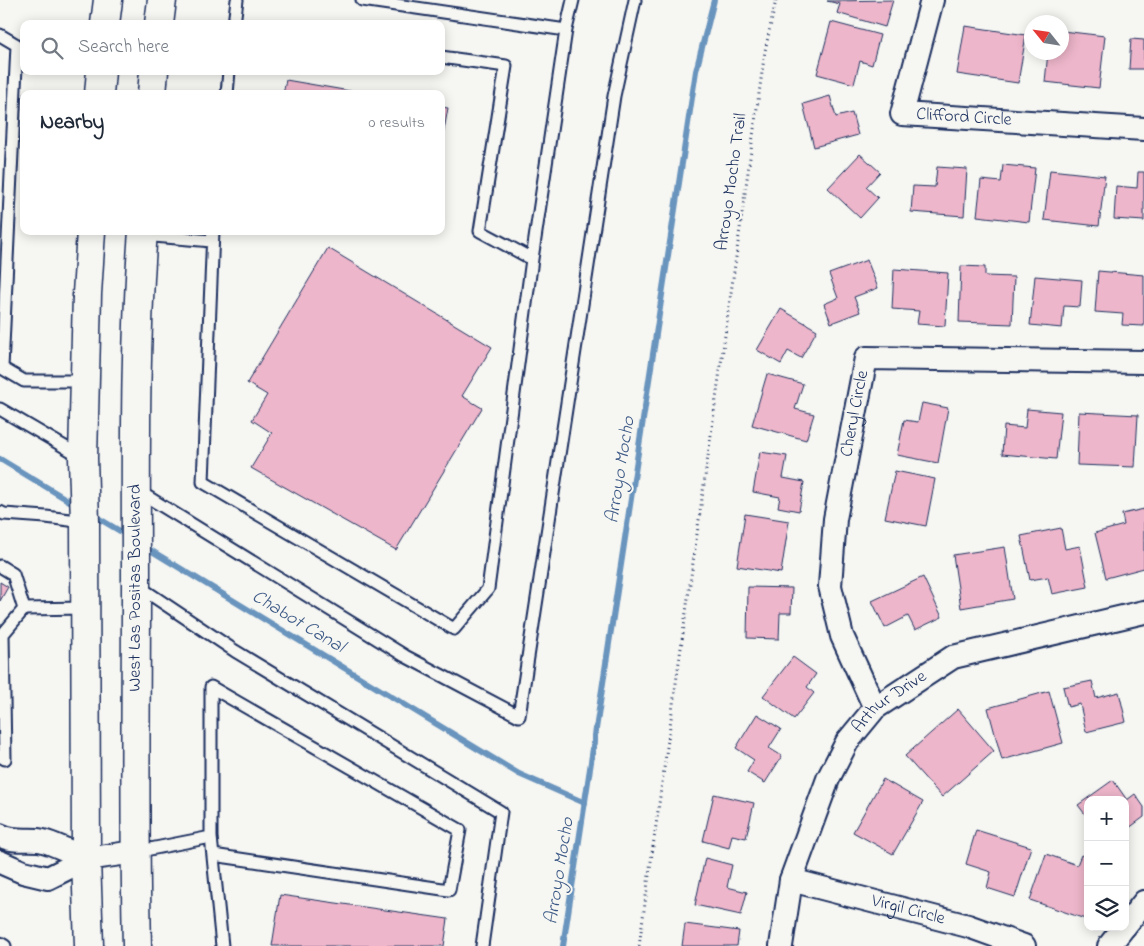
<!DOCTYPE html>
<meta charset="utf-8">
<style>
:root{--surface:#fff;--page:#f2f2f3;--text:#1f2937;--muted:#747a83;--line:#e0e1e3}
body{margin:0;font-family:"Indie Flower",sans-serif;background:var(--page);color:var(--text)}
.controls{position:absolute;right:15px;bottom:15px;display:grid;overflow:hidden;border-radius:10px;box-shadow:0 2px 12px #0003}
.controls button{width:45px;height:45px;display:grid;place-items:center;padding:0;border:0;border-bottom:1px solid var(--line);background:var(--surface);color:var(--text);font:25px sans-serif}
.compass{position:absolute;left:1024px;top:15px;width:45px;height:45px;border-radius:50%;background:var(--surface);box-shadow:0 2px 12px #0003;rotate:300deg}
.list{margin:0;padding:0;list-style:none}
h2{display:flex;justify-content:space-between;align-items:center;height:65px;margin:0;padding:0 20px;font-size:21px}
h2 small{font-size:16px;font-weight:400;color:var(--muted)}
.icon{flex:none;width:28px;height:28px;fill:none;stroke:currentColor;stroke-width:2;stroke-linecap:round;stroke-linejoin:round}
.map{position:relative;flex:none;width:1144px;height:946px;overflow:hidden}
.search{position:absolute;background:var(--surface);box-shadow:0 2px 12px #0003;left:20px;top:20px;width:425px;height:55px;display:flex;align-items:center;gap:12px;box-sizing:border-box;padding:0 18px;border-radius:10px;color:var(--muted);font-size:19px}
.panel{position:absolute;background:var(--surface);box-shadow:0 2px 12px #0003;left:20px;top:90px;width:425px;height:145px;border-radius:10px}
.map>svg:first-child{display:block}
</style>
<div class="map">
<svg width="1144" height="946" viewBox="0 0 1144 946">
<rect width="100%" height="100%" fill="#f6f6f2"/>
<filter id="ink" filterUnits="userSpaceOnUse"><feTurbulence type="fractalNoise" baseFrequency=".02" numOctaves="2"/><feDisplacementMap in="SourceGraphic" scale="10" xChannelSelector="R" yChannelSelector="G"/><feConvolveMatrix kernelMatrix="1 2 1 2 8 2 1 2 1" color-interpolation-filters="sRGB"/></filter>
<g filter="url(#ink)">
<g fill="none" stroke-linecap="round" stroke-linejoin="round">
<!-- stream -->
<path stroke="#6994bd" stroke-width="6" d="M0,459L76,505
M93,515L130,537
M142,545L519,774L585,803
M563,946L696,71L714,0"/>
</g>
<!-- building -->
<path fill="#eeb6ca" stroke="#1b2f5e" d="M893,0L885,27L837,13L840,4L827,1Z
M831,22L880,35L872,65L860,61L854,84L817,74Z
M965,26L1026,35L1018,83L957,74Z
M1062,31L1105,36L1099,88L1045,82L1048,52H1062Z
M1131,39L1144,40V69H1129Z
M286,80L367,94H283Z
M830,96L836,117L852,113L858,135L814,147L803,104Z
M441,107L448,108L441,147Z
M860,154L880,172L866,187L878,198L860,218L828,188Z
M1003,165L1035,168L1029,222L977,216L981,180L1001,182Z
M937,167L967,169L964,216L911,212L913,186L935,187Z
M1050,170L1105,176L1099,226L1044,220Z
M1138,172H1144V221L1114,219L1116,186L1137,188Z
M328,248L492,347L462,396L482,408L396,550L251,468L272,433L252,420L267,395L247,383Z
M867,260L878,288L854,297L860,312L831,323L824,304L838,298L829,274Z
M961,266L985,267V276L1014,277L1012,324L959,322Z
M894,269L948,273L945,326L917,324L919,311L892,309Z
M1098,271L1144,275V326L1122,325L1123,314L1095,312Z
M1035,276L1082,280L1080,307L1064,306L1062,328L1030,325Z
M781,309L817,330L801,358L788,351L781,364L757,350Z
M767,374L803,384L795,409L814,414L806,440L752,425Z
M922,403L948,408L938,463L897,455L904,420L918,422Z
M1027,409L1061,412L1056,459L1002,454L1004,426L1025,428Z
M1079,412L1138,415L1135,467L1077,465Z
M760,452L787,456L783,478L804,482L799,511L778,507L780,497L753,492Z
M895,471L935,479L926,526L885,518Z
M1144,509V568L1106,578L1095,533L1124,525L1122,514Z
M745,514L789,521L781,573L737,566Z
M1061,528L1065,549L1080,546L1088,587L1052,594L1048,577L1030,580L1021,536Z
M1005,547L1013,599L961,608L953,555Z
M923,577L942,617L915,630L908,616L885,628L872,601Z
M0,582L8,587L0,601Z
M748,587L792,588L791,613H780L779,639L747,638Z
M793,657L816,674L807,687L814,693L794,719L763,696Z
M1092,681L1096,698L1119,692L1126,722L1086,732L1080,704L1068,707L1063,687Z
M1049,691L1063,743L1002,760L988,708Z
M958,709L994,751L942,797L905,756Z
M757,714L781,729L769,748L782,756L765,783L747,772L754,760L736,748Z
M883,779L923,802L893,854L853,832Z
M1113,780L1127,800L1135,794L1144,807V817L1125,831V800H1088V818L1078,805Z
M714,794L754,803L746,838L732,835L729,848L703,841Z
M976,830L1031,847L1015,897L987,888L991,872L966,864Z
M1046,854L1077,865L1081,855L1088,858V920L1030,900Z
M705,858L732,865L727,887L747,892L741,915L695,905Z
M280,895L448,919L444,946H272Z
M685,924L739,931L737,946H682Z"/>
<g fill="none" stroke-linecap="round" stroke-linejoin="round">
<!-- service casing -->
<g stroke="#1b2f5e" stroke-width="15">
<path id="service" d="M362,0L566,30
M234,24L237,0
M0,35L17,45L2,368
M441,57L506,66L480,231L532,259
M227,94L229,71
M213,231L203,482L454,629L488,589L532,259L566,30L573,0
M142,235L212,241
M0,367L24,381H85
M0,409L82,457
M138,491L405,656L519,716L614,96L635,0
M0,512L4,514L46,517L85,522
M0,566L13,574L24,609L85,608
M138,586L235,651L501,812L482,946
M0,756L5,759L3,634L24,609
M135,852L211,837
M213,855L449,890L460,830L211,687V837L222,946
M0,943L5,946"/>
</g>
<!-- minor casing -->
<g stroke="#1b2f5e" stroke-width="26">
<g id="minor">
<path id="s1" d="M932,0L902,114L1144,129"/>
<path id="s2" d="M875,708L842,636L830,586L835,519L866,358L1144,362"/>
<path d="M0,835C12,842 25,839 38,840C50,841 74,854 86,859"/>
<path d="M0,862L23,872L48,878L86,859L135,852"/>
<path id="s3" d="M791,880L968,926L1024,946"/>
<path d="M1125,926L1144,902"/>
<path id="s4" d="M781,946L791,880L828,779L847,742L875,708L953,657L1144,612"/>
<path d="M1109,946L1124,927"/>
</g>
</g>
<!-- secondary casing -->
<g stroke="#1b2f5e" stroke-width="31">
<g id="secondary">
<path d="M105,24L108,0"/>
<path d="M159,24L162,0"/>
<path d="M99,94L101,71"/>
<path d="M152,94L154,71"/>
<path d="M89,946L86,859L85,522L83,458L87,294L91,231"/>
<path id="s5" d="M137,946C134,826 136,706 136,587C136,468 134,350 143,231"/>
</g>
</g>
<!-- path -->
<path stroke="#1b2f5e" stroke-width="3" stroke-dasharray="1 4" stroke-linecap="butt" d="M639,946L765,51L776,0"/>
<!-- service -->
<use href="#service" stroke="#f6f6f2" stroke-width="11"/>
<!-- minor -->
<use href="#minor" stroke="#f6f6f2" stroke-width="22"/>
<!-- secondary -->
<use href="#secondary" stroke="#f6f6f2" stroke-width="28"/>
</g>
</g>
<g text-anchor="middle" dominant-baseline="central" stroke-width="4" stroke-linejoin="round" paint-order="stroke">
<!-- street labels -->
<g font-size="18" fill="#1b2f5e" stroke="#f6f6f2">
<text stroke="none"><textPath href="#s1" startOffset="180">Clifford Circle</textPath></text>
<text transform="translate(732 182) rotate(-82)">Arroyo Mocho Trail</text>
<text stroke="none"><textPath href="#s2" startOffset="305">Cheryl Circle</textPath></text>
<text stroke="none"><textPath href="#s5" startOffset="358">West Las Positas Boulevard</textPath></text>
<text stroke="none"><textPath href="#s4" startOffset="275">Arthur Drive</textPath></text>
<text stroke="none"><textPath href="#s3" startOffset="121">Virgil Circle</textPath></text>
</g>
<!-- water labels -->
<g font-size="19" font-style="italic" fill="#3c5986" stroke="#f6f6f2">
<text transform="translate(621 470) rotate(-81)">Arroyo Mocho</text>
<text transform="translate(298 622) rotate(31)">Chabot Canal</text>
<text transform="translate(560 871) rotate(-81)">Arroyo Mocho</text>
</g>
</g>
</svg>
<div class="controls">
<button>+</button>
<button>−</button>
<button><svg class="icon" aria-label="layers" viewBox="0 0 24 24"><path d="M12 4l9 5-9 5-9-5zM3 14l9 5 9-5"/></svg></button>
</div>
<svg class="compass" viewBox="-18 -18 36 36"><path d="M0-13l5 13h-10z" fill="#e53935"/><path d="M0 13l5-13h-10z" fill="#747a83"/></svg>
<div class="search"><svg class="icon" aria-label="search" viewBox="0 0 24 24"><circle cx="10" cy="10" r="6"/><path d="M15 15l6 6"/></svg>Search here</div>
<section class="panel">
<h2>Nearby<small>0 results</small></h2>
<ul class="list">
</ul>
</section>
</div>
